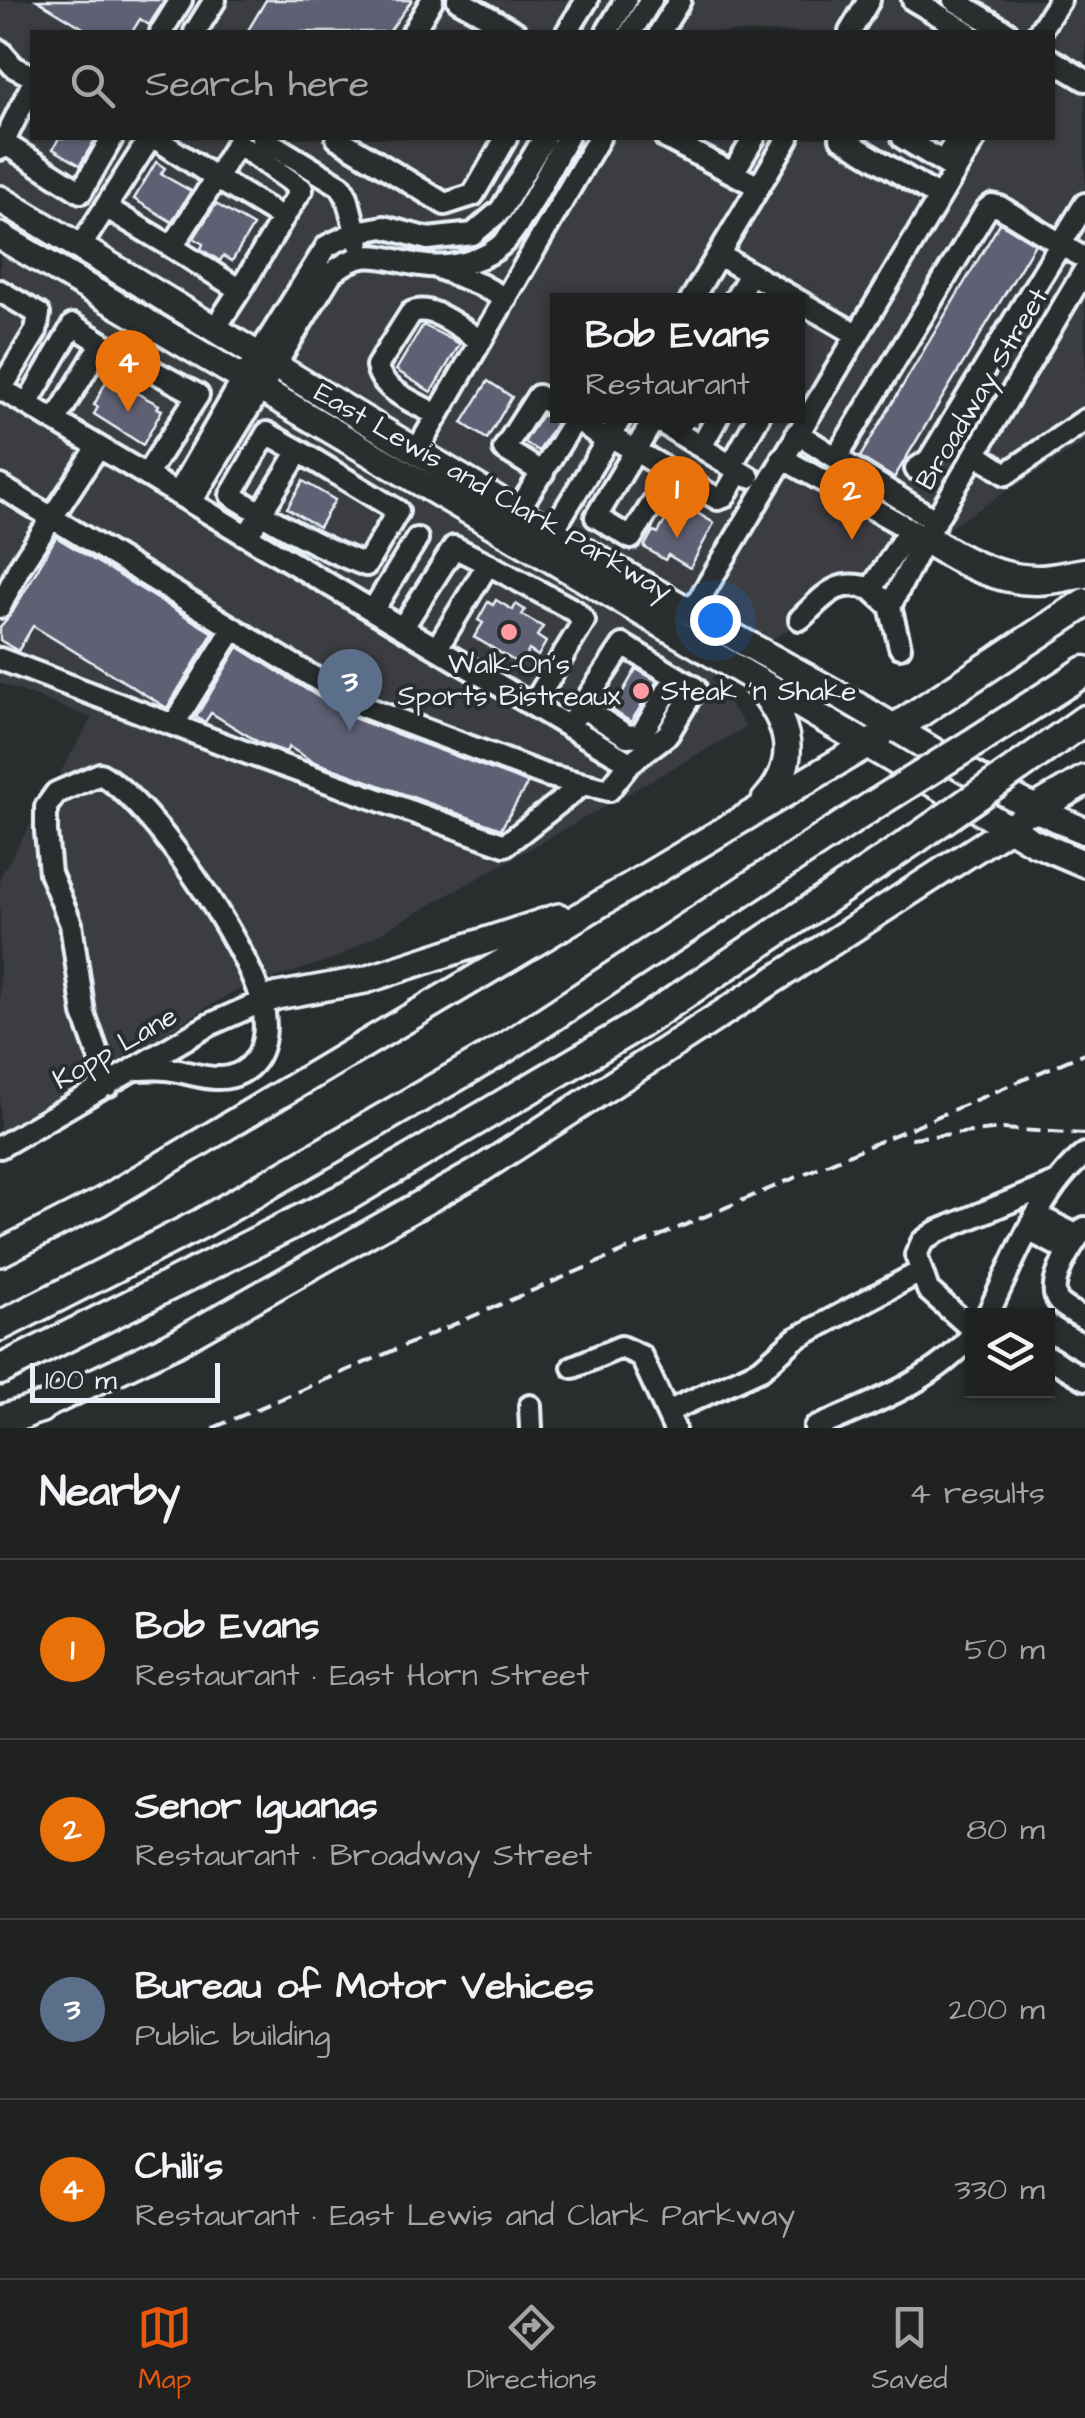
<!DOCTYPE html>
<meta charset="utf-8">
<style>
:root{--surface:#202222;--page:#282a2a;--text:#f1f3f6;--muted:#a2a4a5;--line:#3d3f40;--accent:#ea580c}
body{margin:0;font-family:"Architects Daughter",sans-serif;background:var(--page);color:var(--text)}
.controls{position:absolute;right:30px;bottom:30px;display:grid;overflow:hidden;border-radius:0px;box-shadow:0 2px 8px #0004}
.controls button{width:90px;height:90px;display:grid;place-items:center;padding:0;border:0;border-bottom:2px solid var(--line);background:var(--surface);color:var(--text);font:50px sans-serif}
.scale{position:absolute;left:30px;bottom:25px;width:190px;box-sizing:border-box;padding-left:10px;border:5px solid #e8f1f8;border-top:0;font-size:28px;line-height:35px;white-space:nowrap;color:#e8f1f8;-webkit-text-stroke:8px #2a2d2e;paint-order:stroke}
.you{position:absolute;left:715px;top:620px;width:35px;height:35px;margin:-25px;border:8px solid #fff;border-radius:50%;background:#1a73e8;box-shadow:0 0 0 15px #1a73e833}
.badge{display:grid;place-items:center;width:65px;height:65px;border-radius:50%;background:var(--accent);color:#fff;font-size:32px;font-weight:700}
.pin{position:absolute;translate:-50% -82px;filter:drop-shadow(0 2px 5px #0008)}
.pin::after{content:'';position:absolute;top:52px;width:35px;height:30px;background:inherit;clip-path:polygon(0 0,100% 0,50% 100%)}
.popup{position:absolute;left:550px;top:293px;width:255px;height:130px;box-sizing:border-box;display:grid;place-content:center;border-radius:0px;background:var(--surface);filter:drop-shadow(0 2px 8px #0005);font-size:32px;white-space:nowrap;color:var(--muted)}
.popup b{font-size:38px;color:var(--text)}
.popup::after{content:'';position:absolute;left:50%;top:100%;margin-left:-20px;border:20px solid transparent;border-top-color:var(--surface)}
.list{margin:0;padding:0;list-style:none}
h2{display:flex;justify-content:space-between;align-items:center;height:130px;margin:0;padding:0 40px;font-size:42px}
h2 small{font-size:32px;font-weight:400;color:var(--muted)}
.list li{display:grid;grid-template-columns:65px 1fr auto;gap:30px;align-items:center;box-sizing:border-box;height:180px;padding:0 40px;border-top:2px solid var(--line)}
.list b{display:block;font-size:38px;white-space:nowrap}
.list p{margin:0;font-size:32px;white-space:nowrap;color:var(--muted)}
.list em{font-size:32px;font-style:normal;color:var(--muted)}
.icon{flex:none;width:55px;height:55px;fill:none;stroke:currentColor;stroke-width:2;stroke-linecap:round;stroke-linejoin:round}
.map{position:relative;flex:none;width:1085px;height:1428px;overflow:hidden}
.search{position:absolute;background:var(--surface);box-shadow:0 2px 8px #0004;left:30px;right:30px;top:30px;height:110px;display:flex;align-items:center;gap:25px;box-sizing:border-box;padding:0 35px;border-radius:0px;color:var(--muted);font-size:38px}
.sheet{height:850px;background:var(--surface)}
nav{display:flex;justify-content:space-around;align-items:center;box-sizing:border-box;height:140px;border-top:2px solid var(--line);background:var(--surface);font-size:28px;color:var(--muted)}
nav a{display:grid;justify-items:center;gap:5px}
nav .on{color:var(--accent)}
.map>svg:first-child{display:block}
</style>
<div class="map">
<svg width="1085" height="1428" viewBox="0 0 1085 1428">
<rect width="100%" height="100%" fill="#2a2d2e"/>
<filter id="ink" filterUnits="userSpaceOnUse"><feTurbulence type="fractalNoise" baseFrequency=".01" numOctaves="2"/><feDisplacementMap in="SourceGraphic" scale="20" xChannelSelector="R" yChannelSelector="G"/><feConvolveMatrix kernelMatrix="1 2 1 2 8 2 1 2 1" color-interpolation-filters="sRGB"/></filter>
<g filter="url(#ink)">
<!-- built -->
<path fill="#3a3d43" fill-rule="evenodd" d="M0,0H1085V442L711,678L746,727L336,958L233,992L0,1132V877L92,718L0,683ZM32,32H1052V138H32ZM557,300H797V416H557Z"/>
<!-- building -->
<path fill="#5e6173" stroke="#e8f1f8" stroke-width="2.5" d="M37,0H165L149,25L140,19L132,32H90Z
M266,0H412L389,32H247Z
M59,138H96L80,165L53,149Z
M156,162L165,168L161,174L191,191L172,222L134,199Z
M216,204L253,226L232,261L223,256L220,261L201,249L203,244L194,238Z
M1000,223L1035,244L894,478L860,457Z
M423,325L460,344L431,392L396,370Z
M108,378L159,405L157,408L162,410L143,445L94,414L98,407L94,405Z
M488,381L512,397L487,439L462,423Z
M542,415L556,423L539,451L524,442Z
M303,481L335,500L319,527L287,508Z
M674,506L682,510L685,506L714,523L690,568L668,555L665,560L644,547L653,531L658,533Z
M56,537L213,633L167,708L33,626L18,651L0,640V627L12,613Z
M496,600L513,610L516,604L525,610L522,615L543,627L537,636L546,642L538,656L529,650L521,665L474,637L483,623L478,620L488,602L493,605Z
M238,647L351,717L528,783L501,829L312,761L289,747L286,752L260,743L211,713L205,722L196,717Z
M636,669L657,681L631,722L612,710Z"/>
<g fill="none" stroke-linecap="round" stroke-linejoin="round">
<!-- minor casing -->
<g stroke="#e8f1f8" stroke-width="28">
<path id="minor" d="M458,0L515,32
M913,0L967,32
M954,0L1007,32
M161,32L181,0
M195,32L215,0
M413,32L432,0
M567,32L587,0
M607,32L626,0
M631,32L651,0
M660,32L680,0
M850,32L869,0
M1039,32L1060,0
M0,51L14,67L32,76
M1052,60L1085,80
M262,138L341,186L347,197L359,243
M337,138L445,204L473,195L506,138
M666,138L759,187
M841,138L939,197
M903,138L956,170
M4,143L81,192L112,138
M0,149L32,85
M943,162L958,138
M733,173L754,138
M107,208L172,247L216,178L155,138
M80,247L150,138
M172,247L240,290L214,330
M719,255L856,334
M436,267L481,285L506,299
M240,290L283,218L216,178L237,143L302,189L283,218
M0,291L39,314L36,331L1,389L27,404
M691,300L788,138
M735,300L750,274
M437,415C418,404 381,391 377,366L411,313C432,302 462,330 481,341
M55,421L27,404L73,325L102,343
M797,433L936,521
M610,436L718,499L724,497L739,471L749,477
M701,447L718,416
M299,451L267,433L231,495C275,522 317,547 366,565L398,511L299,451L247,536L630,763
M416,452L599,138
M976,454L1006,474L1085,420
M782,458L925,538
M836,458L986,210L992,205L1000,207L1085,259
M731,466L759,416
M916,469L929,460L1085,204
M672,472L631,538L596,517L651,424L659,421L739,471
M543,473L504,449L538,396L557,407
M146,475L55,421L102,343L198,395L146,475L247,536
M0,486L359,705L545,775L609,790L630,763L668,734L695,688L623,645L569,726
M177,494L242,381L327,246L356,232L384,227L428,239L473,234L501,210L544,138
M191,502L331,274C364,245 383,259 420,265C448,270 487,262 507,239C531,210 548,170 567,138
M517,512L576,418L606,441
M546,542L622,416
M890,606L871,589L909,530
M0,607L19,568L98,447
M373,610L417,539
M691,613L975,138
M800,619C824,597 836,577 871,589
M403,627L454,547L488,564
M900,647L890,606L925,538L1085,270
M437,648L488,564L575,611L584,621L533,705
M0,659L250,754L505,845L583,784
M582,707L627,736L641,735L676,677
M174,724L233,629
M109,1085L84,1014L71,924L50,873L46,832V807L56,793L100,774C152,802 247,945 262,1003C268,1027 266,1058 242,1072C218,1086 192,1072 167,1069C157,1068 146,1069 136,1069
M0,1147L209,1025L261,1002
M1038,1216L1078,1236
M1085,1228C1074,1241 1045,1284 1058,1301C1063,1308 1077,1314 1085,1319
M1030,1231L1069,1251
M987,1316C1012,1265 1040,1189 1085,1154
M972,1329L928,1290L916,1255L922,1242L936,1232L1058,1182
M1048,1357L1085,1379
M573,1367L621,1347L641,1356L674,1428
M530,1406L531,1428
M667,1412L761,1369L795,1339L920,1272
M815,1428C870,1404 933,1382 972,1335"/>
</g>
<!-- major casing -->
<g stroke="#e8f1f8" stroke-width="32">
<path id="major" d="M0,199C273,363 542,532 821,685C909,733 992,793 1085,831
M0,236L1033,842L1085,864
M757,685C789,722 801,761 765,800
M261,1002L277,996L365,980L559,917
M0,1253L100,1202L880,737
M23,1416L176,1343L477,1172L1018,822"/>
</g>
<!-- highway casing -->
<g stroke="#e8f1f8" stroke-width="35">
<path id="highway" d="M925,538C959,560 996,580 1037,580C1053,580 1070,575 1085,573
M897,727L1085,603
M978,740L1085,671
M1019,767L1085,720
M1034,810L1085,780
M0,1326L202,1223L500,1051L874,805
M0,1370L348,1196L638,1025L917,838
M0,1420L40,1408"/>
</g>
<!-- minor -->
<use href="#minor" stroke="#2a2d2e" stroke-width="20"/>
<!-- major -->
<use href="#major" stroke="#2a2d2e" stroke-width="25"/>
<!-- highway -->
<use href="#highway" stroke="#2a2d2e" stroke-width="28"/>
<!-- rail -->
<path stroke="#e8f1f8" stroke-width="4" stroke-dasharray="15 8" stroke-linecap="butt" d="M911,1138L1003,1129L1085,1134
M213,1428L1085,1053"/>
<!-- highway-bridge casing -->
<g stroke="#e8f1f8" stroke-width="35" stroke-linecap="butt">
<path id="highway-bridge" d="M874,805L978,740
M917,838L1019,767"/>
</g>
<!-- highway-bridge -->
<use href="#highway-bridge" stroke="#2a2d2e" stroke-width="28"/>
</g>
</g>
<!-- markers -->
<g fill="#ff9aa2" stroke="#2a2d2e" stroke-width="4">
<circle cx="509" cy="632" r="10"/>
<circle cx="641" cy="691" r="10"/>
</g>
<g text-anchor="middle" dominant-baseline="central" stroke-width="8" stroke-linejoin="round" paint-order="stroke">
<!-- street labels -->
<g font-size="28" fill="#e8f1f8" stroke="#2a2d2e">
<text transform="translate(982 389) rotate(-59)">Broadway Street</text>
<text transform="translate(493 492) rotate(30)">East Lewis and Clark Parkway</text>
<text transform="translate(115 1048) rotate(-30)">Kopp Lane</text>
</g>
<!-- poi labels -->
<g font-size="28" fill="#e8f1f8" stroke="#2a2d2e">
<text x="509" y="664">Walk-On's<tspan x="509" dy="32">Sports Bistreaux</tspan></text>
<text x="661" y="691" text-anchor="start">Steak 'n Shake</text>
</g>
</g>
</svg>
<div class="controls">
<button><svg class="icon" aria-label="layers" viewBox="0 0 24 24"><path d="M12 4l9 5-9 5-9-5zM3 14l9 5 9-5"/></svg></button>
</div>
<div class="scale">100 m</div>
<div class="you"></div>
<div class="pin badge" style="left:677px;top:538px;background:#e8710a">1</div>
<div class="popup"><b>Bob Evans</b>Restaurant</div>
<div class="pin badge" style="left:852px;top:540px;background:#e8710a">2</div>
<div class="pin badge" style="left:350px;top:731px;background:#5c6f8a">3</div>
<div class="pin badge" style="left:128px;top:412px;background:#e8710a">4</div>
<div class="search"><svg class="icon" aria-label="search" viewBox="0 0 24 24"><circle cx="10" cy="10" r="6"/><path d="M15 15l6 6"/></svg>Search here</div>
</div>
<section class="sheet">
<h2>Nearby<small>4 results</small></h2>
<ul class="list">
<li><span class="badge" style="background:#e8710a">1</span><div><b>Bob Evans</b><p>Restaurant · East Horn Street</p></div><em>50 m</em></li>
<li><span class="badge" style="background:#e8710a">2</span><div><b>Senor Iguanas</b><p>Restaurant · Broadway Street</p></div><em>80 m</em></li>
<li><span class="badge" style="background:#5c6f8a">3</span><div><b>Bureau of Motor Vehices</b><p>Public building</p></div><em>200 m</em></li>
<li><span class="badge" style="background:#e8710a">4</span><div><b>Chili's</b><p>Restaurant · East Lewis and Clark Parkway</p></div><em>330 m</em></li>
</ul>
</section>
<nav>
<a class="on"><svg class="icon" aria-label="map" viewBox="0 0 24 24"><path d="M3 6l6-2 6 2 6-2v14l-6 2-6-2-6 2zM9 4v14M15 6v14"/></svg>Map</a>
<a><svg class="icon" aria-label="directions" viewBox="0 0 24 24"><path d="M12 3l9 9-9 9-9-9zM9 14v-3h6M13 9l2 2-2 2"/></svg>Directions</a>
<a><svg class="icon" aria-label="saved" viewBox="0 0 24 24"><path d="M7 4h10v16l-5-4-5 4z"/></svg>Saved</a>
</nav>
